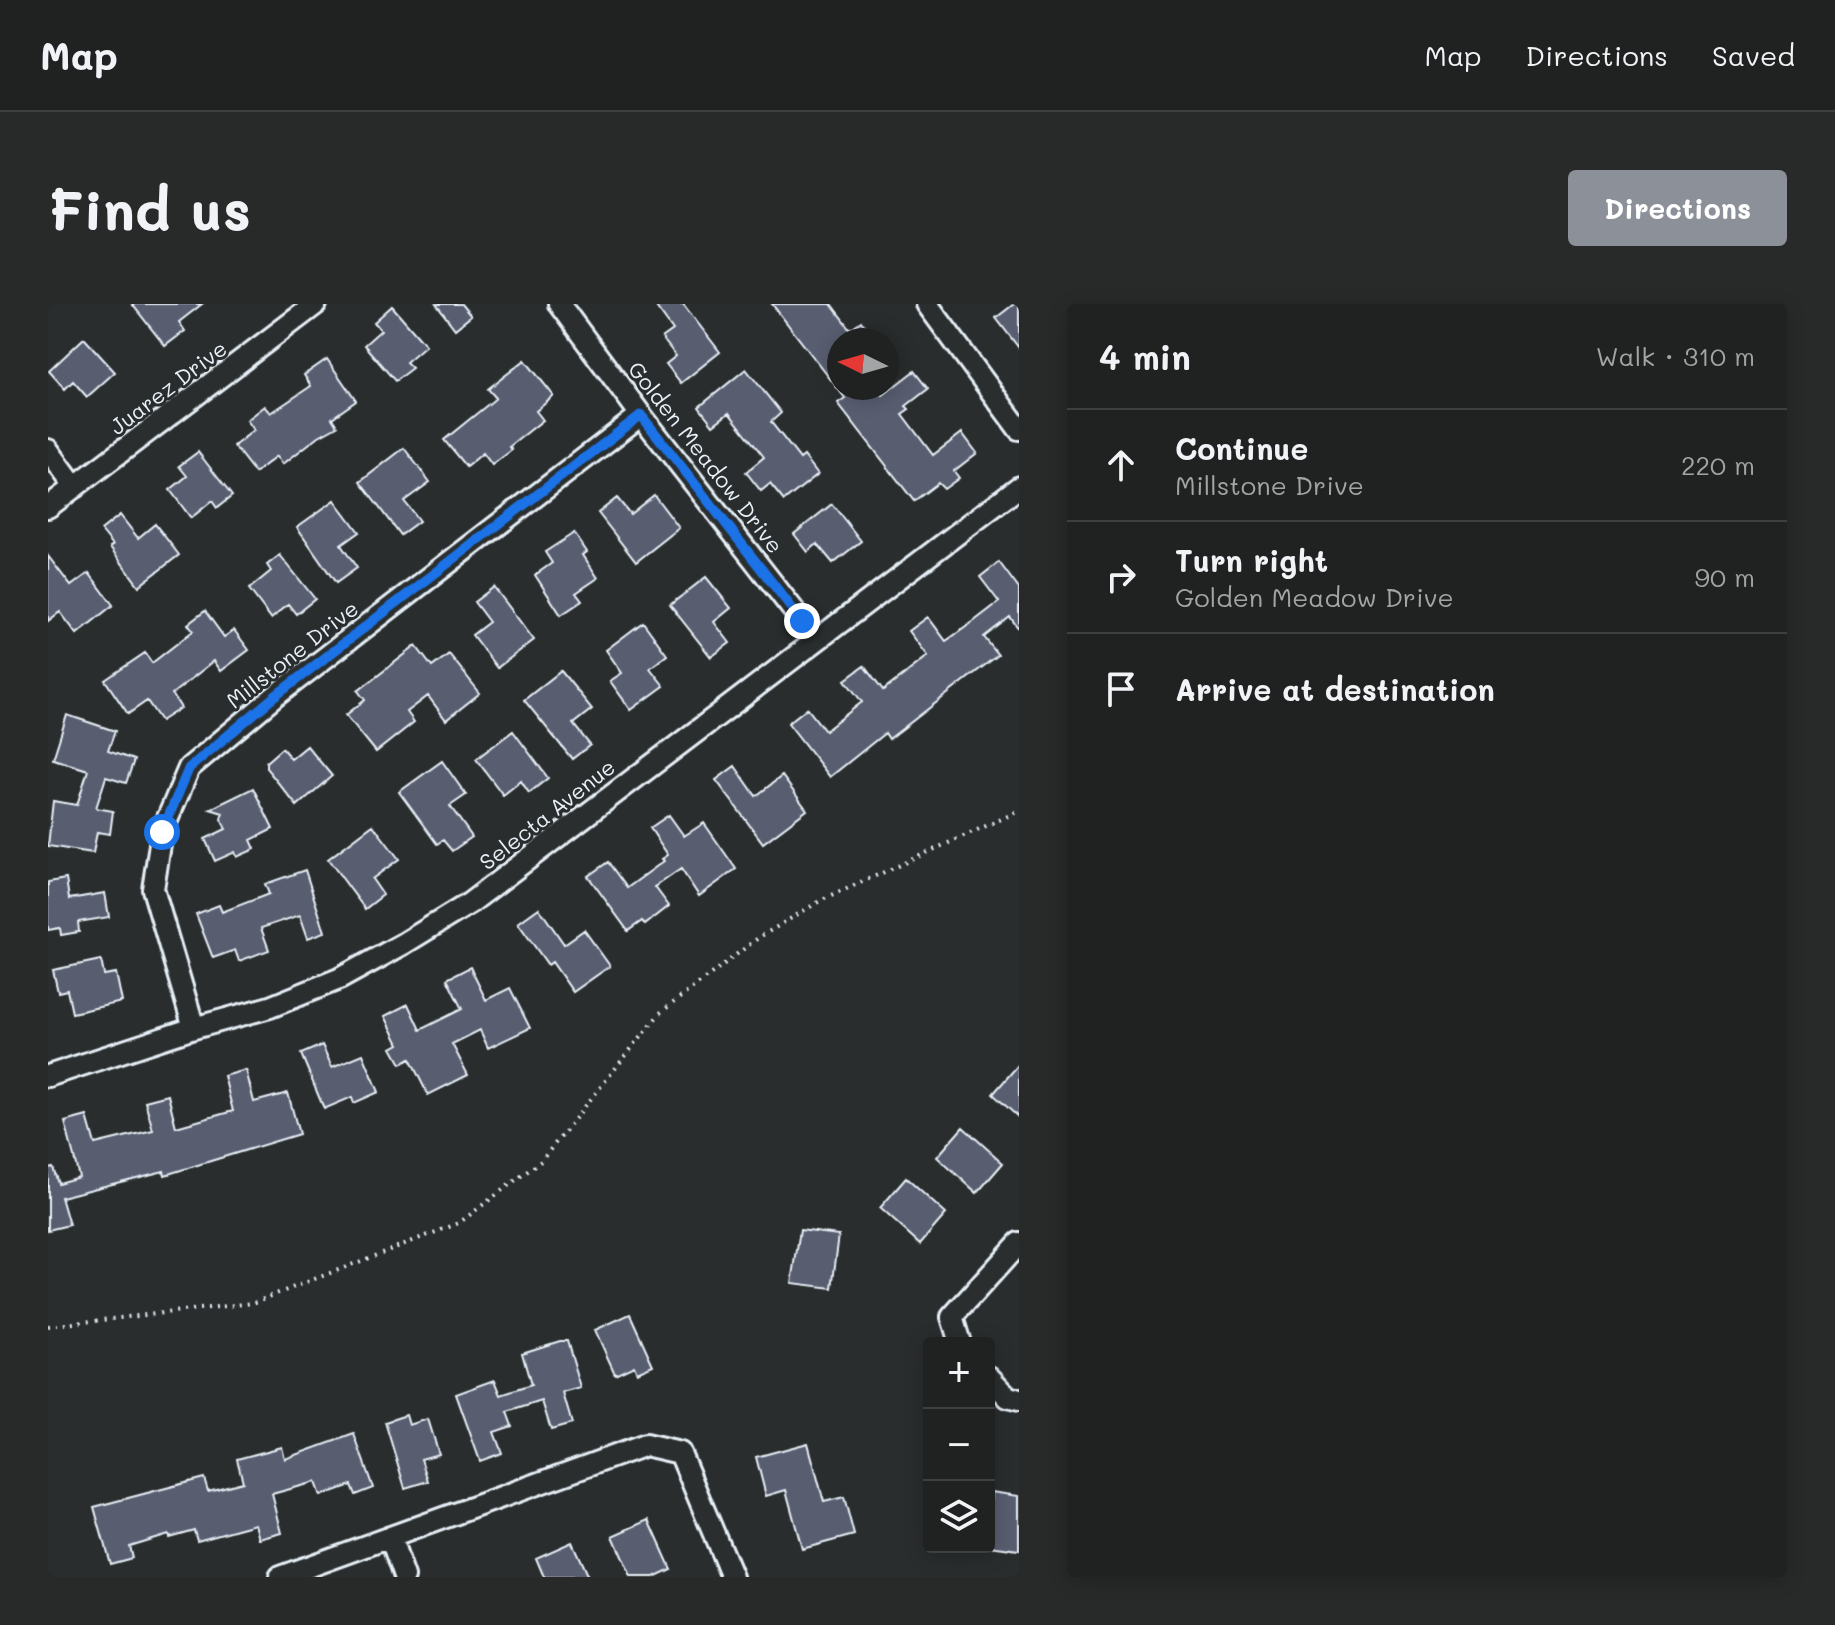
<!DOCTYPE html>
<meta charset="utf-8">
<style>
:root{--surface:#202222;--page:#282a2a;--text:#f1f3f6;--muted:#a2a4a5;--line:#3d3f40;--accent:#8c9099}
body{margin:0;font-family:Mali,sans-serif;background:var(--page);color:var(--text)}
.controls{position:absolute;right:24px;bottom:24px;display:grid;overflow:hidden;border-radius:8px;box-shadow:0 4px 20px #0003}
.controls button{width:72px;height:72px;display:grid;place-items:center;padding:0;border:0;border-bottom:2px solid var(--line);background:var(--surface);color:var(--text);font:40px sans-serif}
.compass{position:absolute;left:779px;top:24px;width:72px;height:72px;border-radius:50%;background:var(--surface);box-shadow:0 4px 20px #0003;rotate:275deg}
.stop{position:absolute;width:24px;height:24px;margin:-18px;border:6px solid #1a73e8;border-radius:50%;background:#fff}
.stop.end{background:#1a73e8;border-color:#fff;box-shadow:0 2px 8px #0008}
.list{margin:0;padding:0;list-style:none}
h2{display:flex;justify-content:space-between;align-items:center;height:104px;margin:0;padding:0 32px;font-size:34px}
h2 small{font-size:26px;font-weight:400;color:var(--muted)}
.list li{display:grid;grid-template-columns:52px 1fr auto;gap:24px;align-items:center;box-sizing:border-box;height:112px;padding:0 32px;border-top:2px solid var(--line)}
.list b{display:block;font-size:30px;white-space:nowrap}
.list p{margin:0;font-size:26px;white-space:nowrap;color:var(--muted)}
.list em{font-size:26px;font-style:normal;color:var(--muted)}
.icon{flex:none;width:44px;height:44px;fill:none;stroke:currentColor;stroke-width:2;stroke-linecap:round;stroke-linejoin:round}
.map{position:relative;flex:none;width:971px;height:1273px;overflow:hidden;border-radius:8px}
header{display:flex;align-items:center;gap:48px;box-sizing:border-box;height:112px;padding:0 40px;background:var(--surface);border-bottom:2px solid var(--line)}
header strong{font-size:38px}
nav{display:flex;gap:44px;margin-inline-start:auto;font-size:28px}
.intro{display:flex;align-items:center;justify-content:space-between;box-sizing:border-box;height:192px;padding:0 48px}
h1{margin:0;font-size:56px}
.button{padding:20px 36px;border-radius:8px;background:var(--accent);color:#fff;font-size:28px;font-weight:700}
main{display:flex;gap:48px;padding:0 48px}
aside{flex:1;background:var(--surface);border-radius:8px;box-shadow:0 4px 20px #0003}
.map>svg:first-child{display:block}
</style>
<header>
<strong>Map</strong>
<nav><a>Map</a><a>Directions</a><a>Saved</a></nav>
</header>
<div class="intro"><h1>Find us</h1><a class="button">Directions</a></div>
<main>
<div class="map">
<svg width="971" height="1273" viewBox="0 0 971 1273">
<rect width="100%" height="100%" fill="#2a2d2e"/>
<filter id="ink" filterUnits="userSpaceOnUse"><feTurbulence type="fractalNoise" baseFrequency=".0125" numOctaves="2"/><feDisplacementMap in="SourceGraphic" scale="16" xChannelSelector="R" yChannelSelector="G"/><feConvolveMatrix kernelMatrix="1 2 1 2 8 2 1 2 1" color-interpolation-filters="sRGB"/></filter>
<g filter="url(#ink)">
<!-- building -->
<path fill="#595d6f" stroke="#e8f1f8" stroke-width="2" d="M84,0H154L131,18L137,27L117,42Z
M388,0H413L423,12L407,25Z
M606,0H635L672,48L633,79L618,60L628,52L614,34L625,26Z
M724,0H783L802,25L813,17L828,36H791V84H830L835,91L866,67L880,85L858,102L861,105L854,110L885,151L914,129L929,149L906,167L911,174L896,185L890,179L866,197L790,99L797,94Z
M966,0H971V44L948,14Z
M344,2L378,41L358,58L364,64L347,77L316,41L333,26L326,18Z
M36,34L67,68L39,93L25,77L17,85L1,67Z
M279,55L308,97L284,114L289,122L271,132L235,160L229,152L207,169L186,142L206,126L199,116L217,102L223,109L263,82L256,71Z
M477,56L506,92L488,107L495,116L461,143L464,146L444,161L435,149L418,163L396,136L448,94L440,85Z
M698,65L733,109L723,118L752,155L756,152L770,170L736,197L722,180L713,187L698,168L716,153L681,109L665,121L651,103Z
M356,144L382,178L356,197L371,217L352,231L312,178Z
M150,148L184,192L169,204L164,197L143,214L122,186L139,172L131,162Z
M606,191L631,224L588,258L550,209L569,194L582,210Z
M287,196L311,228L293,241L309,264L288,279L249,223Z
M784,200L813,237L785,259L769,240L760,248L746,230Z
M72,211L90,234L107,220L131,251L91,282L62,243L65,241L53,226Z
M526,229L539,248L535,251L550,274L528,289L534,297L513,311L487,271L504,259L497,248Z
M232,251L267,295L248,310L240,300L223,314L201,285L223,267L219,261Z
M0,252L23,282L41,269L65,301L29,330L12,308L0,317Z
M951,258L971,285V325L962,313L936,333L950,351L841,435L837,429L782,473L740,419L759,404L777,427L814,398L797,376L816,362L835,387L880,352L861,327L880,313L898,337L925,318L951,298L932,273Z
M658,273L683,304L666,318L682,339L663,353L622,301Z
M446,283L486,336L449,364L424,331L441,318L426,298Z
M157,307L176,333L186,326L201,346L173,367L166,357L124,390L133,404L113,417L99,397L80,410L57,376L97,349L104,359L145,327L140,320Z
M595,318L619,351L602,364L616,382L583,406L562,377L574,369L558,346Z
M368,342L384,363L401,350L432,389L398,416L380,392L359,408L366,418L328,448L298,411L317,396L310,387Z
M513,367L544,405L525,420L542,441L524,455L476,396Z
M19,411L67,427L60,447L86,456L78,479L58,473L48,504L65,507L62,530L49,528L45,549L0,542L5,497L29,501L40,466L5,455Z
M465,427L500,474L481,489L473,477L455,491L428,455Z
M259,442L284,472L249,502L218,464V458L234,444L243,455Z
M394,457L418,491L402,502L424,533L404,547L395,536L389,540L351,488Z
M687,462L708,492L734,472L759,506L715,539L668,476Z
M205,484L225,525L203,536L207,545L189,553L187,548L167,557L157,535L178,525L173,515L175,509L162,505Z
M621,511L636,532L656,519L688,565L651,592L633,565L607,583L621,602L597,621L594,617L580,627L540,572L560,558L579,584L616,557L614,555L620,551L602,524Z
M325,521L351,555L324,575L335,591L317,605L280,555Z
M257,566L277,628L260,634L252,611L213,624L221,646L191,657L187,646L165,654L148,610L171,601L174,608L221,590L217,580Z
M18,575L21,595L57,589L61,613L30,618L31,628L13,631L12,624L0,626V578Z
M491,604L516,640L536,626L562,662L525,688L504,658L500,661L470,619Z
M53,656L56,671L68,669L74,698L24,709L19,686L10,688L5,666Z
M422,663L438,696L462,684L482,724L440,744L432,726L404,740L420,771L380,791L362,755L353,760L344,744L351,740L337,712L360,700L372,726L414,705L399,675Z
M274,741L284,763L315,750L331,788L306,799L304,793L276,805L253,750Z
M971,760V814L945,790Z
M198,766L206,798L240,789L251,830L117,871L116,867L13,893L21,921L0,926V864L5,863L10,879L31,873L17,818L39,812L47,840L105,826L97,797L120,791L128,823L185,807L176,772Z
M915,823L955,859L929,889L889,853Z
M858,874L898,910L872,940L832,904Z
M752,926L791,931L784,984L744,979Z
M582,1010L605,1061L589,1068L586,1061L567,1070L547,1026Z
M512,1037H519L533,1084L515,1089L524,1120L503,1126L494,1097L459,1108L464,1122L446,1128L454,1149L432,1157L408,1090L447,1076L453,1091L483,1081L474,1049Z
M358,1111L361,1121L380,1115L391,1150L373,1155L380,1177L357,1184L337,1118Z
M306,1130L325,1184L307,1191L303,1181L273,1192L268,1178L224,1190L234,1229L212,1235L208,1220L149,1236L146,1226L121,1233L120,1230L81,1242L84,1254L62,1260L46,1203L156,1174L160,1187L195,1178L189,1155L234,1143L237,1155Z
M760,1139L776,1198L796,1193L806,1231L754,1245L738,1186L718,1192L708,1153Z
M943,1188L971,1192V1246L941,1242Z
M601,1216L623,1265L606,1273H583L565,1232Z
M524,1238L540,1273H496L488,1254Z"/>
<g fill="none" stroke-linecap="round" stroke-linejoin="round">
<!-- minor casing -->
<g stroke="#e8f1f8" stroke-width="26">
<path id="minor" d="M511,0L593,111L768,335
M879,0L971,125
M0,146L27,183
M0,203L268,0
M146,724L105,585L114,528L141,464L226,393L593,111
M0,772L146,724L222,703L291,675L355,640L422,599L971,183
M912,1039L904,1013L971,939
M941,1073L960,1093L971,1096
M342,1233L356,1273
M232,1273L597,1141L632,1149L684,1273"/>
</g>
<!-- path -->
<path stroke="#e8f1f8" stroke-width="4" stroke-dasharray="2 6" stroke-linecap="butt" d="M0,1022L205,999L411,919L493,857L612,709L710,634L772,597L971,507"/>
<!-- minor -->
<use href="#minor" stroke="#2a2d2e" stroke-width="20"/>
</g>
</g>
<g fill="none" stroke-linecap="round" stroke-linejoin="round" filter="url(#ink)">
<!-- route -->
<path stroke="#1a73e8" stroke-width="10" d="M114,528L141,464L226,393L593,111L754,317"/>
</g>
<g text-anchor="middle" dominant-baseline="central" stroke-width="6" stroke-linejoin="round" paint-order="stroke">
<!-- street labels -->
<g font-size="22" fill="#e8f1f8" stroke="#2a2d2e">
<text transform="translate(120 83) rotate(-37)">Juarez Drive</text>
<text transform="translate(658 153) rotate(52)">Golden Meadow Drive</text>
<text transform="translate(244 350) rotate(-38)">Millstone Drive</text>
<text transform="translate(499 510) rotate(-38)">Selecta Avenue</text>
</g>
</g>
</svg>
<div class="controls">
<button>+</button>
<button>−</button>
<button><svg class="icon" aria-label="layers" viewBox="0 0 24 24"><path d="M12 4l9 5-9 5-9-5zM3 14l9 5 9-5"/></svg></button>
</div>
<svg class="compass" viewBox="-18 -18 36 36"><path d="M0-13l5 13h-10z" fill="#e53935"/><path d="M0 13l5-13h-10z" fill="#a2a4a5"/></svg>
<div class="stop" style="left:114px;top:528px"></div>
<div class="stop end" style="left:754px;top:317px"></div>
</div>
<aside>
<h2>4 min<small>Walk · 310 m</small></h2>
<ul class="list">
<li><svg class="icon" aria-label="ahead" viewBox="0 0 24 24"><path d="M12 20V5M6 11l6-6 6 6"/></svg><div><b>Continue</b><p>Millstone Drive</p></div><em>220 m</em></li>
<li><svg class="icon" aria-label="right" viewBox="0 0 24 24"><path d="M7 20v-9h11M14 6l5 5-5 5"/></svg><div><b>Turn right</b><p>Golden Meadow Drive</p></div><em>90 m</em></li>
<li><svg class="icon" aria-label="arrive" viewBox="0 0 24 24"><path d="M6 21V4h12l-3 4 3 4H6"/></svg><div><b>Arrive at destination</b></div></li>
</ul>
</aside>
</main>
